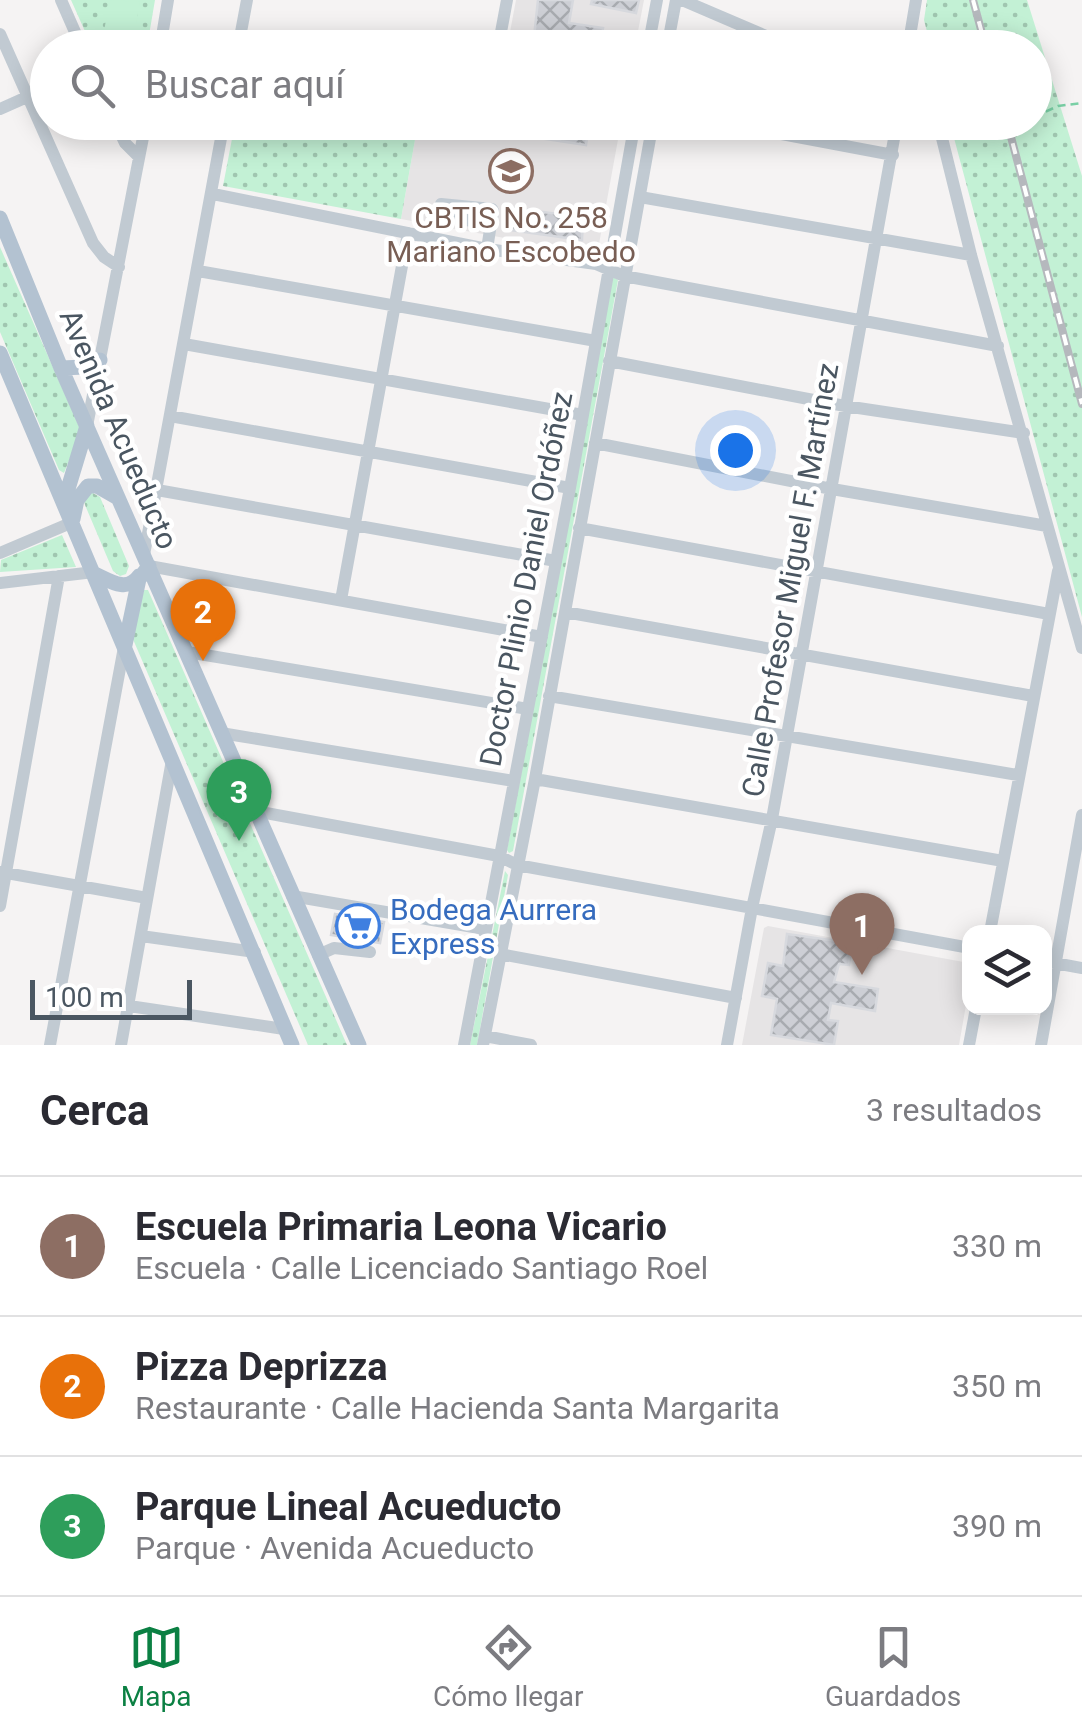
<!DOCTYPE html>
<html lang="es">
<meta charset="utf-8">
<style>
:root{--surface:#fff;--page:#f7f7f7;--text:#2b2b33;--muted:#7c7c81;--line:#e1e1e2;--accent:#0b8043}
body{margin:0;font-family:Roboto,sans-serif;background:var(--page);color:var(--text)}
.controls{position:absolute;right:30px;bottom:30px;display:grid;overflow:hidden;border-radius:20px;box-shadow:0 5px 25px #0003}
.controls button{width:90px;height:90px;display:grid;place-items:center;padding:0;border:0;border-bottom:2px solid var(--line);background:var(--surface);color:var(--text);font:50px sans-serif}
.scale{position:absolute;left:30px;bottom:25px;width:162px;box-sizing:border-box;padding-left:10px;border:5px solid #4a5661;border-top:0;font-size:28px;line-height:35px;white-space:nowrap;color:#4a5661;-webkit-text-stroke:8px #fff;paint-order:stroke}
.you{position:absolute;left:735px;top:450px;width:35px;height:35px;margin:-25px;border:8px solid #fff;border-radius:50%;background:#1a73e8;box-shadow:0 0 0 15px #1a73e833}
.badge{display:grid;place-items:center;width:65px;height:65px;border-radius:50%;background:var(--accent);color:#fff;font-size:32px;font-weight:700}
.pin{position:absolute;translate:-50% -82px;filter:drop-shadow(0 2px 5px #0008)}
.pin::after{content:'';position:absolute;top:52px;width:35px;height:30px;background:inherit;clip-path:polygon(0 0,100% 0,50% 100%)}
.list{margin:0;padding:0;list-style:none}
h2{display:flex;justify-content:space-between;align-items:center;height:130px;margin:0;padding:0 40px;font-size:42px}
h2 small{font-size:32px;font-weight:400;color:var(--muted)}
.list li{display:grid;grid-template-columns:65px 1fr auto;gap:30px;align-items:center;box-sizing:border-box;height:140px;padding:0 40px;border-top:2px solid var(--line)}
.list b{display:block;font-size:38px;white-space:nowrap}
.list p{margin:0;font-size:32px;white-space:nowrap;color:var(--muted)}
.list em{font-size:32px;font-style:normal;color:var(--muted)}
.icon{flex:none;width:55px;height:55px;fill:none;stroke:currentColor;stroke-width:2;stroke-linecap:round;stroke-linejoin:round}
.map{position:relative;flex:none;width:1082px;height:1045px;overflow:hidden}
.search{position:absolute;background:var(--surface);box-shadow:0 5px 25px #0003;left:30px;right:30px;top:30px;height:110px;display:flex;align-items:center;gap:25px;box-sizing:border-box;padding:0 35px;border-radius:55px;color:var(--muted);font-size:38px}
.sheet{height:550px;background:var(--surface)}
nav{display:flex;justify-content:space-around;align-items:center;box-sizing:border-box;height:140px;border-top:2px solid var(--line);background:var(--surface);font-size:28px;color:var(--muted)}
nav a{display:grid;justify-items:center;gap:5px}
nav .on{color:var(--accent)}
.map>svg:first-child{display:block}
</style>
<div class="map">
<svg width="1082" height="1045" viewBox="0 0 1082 1045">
<defs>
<pattern id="grass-dots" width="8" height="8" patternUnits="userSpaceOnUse" patternTransform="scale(2.5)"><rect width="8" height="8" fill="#c3f1d5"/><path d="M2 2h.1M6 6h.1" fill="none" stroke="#a0c6b0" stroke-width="1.8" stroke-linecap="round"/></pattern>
<pattern id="building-cross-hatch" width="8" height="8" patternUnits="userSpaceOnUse" patternTransform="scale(2.5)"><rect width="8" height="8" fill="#cdcfd5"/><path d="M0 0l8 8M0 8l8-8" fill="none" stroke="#a8abb0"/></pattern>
</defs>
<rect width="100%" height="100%" fill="#f5f3f3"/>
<!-- education -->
<path fill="#e6e4e5" d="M516,0H644L635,47L507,48Z
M418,123H621L597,255L401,219Z
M768,926L969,963V988L959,1045H742L764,928Z"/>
<!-- grass -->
<path fill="url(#grass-dots)" d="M71,0H155L147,47H92Z
M927,0H1027L1082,176V617L950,123L1034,122V48L931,47L924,20Z
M235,123H418L401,219L223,186Z
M0,247L81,431L64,473L59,470L0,332Z
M613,277L618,280L513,851L509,853L507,850Z
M91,492L100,497L129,566L126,574L120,576L113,571L85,505L84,500Z
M62,535L76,567L0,572L1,560Z
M144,590H148L347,1045H308L132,637Z
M505,871L508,875L477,1045H470Z"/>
<!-- pitch -->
<path fill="#c3f1d5" d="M110,0L140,2L132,47L101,46Z"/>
<!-- building -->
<path fill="url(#building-cross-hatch)" stroke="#d7d9de" stroke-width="2.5" d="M538,0H573L569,23L603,28L600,48L534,37Z
M592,0H639L636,13L591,4Z
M528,122L589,126L586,145L526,136Z
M511,208L583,217L582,240L509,230Z
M335,914L384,922L380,943L331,935Z
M787,934L852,943L849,965L839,964L834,982L878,989L875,1011L831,1003L828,1020L838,1021L834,1045L771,1035L777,999L762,996L768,963L783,966Z"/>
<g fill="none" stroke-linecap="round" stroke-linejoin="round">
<!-- path -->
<path stroke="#7ad0a6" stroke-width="2.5" stroke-dasharray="8 5" stroke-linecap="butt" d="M1034,117L1058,106L1082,103
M954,122L973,128L1012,122"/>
<!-- minor -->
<path stroke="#c1cad2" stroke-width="12" d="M61,0L82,48
M682,0L794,48
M0,34L93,243L104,257L119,267
M240,36H500
M160,48L168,0
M238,48L247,0
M498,48L507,0
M648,48L657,0
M667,48L676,0
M908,48L916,0
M0,109L27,97
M115,122L125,143L139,157
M717,122L893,155
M938,122L971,255L1082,648
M213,194L487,249L596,264L624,276L998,346
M640,197L971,255
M487,249L493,211L492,209L441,204V216L491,224
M198,271L596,341
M184,344L583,415
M609,361L845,406L1024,433
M170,416L570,488
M87,426L146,122
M595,443L832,489L1047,526
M157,490L556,561
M579,528L1049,614
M0,553L73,522
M144,555L224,122
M149,566L542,637
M0,583L94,572
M341,600L408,233
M565,612L1033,696
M187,652L528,709
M549,696L1018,775
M221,733L514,781
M535,779L1003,861
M255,811L499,856L517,865L970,948
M0,872L147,898
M292,896L485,929
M0,906L59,576
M990,932L1058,571
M141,936L255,952
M500,954L736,998
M318,955L334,948L370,952
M1044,961L1082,968
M129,1006L284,1029
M485,1036L531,1045
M50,1045L124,647
M121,1045L172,760
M464,1045L570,488L635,122
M483,1045L535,779L653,122
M727,1045L752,908L772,819L897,122
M969,1045L976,1008
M1041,1045L1082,815"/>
<!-- major -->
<path stroke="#b3c2d1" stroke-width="15" d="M0,218L61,368L359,1045
M0,353L292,1045
M61,368L85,367L100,360
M64,502L87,426
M73,519L77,500L88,486H97L118,498
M95,574C110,581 127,593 139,576
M125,645L139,579L149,566"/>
<!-- rail casing -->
<g stroke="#b5b8bd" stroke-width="8">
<path id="rail" d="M973,0L986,48
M1007,122L1082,404"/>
</g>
<!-- rail -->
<use href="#rail" stroke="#fff" stroke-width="4" stroke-dasharray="11" stroke-linecap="butt"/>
</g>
<!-- icons -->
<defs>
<g id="university-ring" transform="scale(2.25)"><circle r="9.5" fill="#fff" stroke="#8d6e63" stroke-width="1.5"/><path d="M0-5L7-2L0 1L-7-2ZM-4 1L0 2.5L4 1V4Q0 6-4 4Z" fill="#8d6e63"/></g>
<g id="supermarket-ring" transform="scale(2.25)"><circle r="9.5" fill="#fff" stroke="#3f7fe0" stroke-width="1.5"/><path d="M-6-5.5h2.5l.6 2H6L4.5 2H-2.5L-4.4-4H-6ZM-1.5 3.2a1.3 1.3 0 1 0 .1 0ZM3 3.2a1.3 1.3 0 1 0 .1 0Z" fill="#3f7fe0"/></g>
</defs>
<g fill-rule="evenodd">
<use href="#university-ring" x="511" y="171"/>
<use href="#supermarket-ring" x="358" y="926"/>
</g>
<g text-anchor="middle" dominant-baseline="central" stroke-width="9" stroke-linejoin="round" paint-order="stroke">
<!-- education labels -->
<g font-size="30" fill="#785e54" stroke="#fff">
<text x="511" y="217">CBTIS No. 258<tspan x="511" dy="34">Mariano Escobedo</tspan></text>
</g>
<!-- street labels -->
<g font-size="30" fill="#4a5661" stroke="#fff">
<text transform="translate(119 429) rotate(67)">Avenida Acueducto</text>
<text transform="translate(526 579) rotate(-79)">Doctor Plinio Daniel Ordóñez</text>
<text transform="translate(790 580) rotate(-80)">Calle Profesor Miguel F. Martínez</text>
</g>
<!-- shop labels -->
<g font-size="30" fill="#366cbe" stroke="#fff" text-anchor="start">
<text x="390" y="909">Bodega Aurrera<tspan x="390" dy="34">Express</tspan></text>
</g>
</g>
</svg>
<div class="controls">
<button><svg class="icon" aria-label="layers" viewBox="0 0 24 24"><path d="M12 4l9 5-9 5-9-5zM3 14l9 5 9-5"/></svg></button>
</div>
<div class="scale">100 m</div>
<div class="you"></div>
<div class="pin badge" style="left:862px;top:975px;background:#8d6e63">1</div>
<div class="pin badge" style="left:203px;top:661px;background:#e8710a">2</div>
<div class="pin badge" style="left:239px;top:841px;background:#2e9e5b">3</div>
<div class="search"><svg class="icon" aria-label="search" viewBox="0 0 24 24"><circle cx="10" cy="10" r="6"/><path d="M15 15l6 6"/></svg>Buscar aquí</div>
</div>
<section class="sheet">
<h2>Cerca<small>3 resultados</small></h2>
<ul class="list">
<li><span class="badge" style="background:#8d6e63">1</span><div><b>Escuela Primaria Leona Vicario</b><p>Escuela · Calle Licenciado Santiago Roel</p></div><em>330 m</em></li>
<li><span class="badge" style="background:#e8710a">2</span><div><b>Pizza Deprizza</b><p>Restaurante · Calle Hacienda Santa Margarita</p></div><em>350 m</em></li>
<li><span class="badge" style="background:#2e9e5b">3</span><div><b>Parque Lineal Acueducto</b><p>Parque · Avenida Acueducto</p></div><em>390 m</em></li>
</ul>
</section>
<nav>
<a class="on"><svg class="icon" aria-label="map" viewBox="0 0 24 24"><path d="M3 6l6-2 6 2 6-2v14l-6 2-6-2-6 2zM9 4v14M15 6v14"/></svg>Mapa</a>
<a><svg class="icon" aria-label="directions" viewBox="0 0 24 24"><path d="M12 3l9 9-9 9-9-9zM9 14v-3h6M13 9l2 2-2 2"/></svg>Cómo llegar</a>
<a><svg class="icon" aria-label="saved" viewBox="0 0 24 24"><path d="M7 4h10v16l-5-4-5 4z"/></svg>Guardados</a>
</nav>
